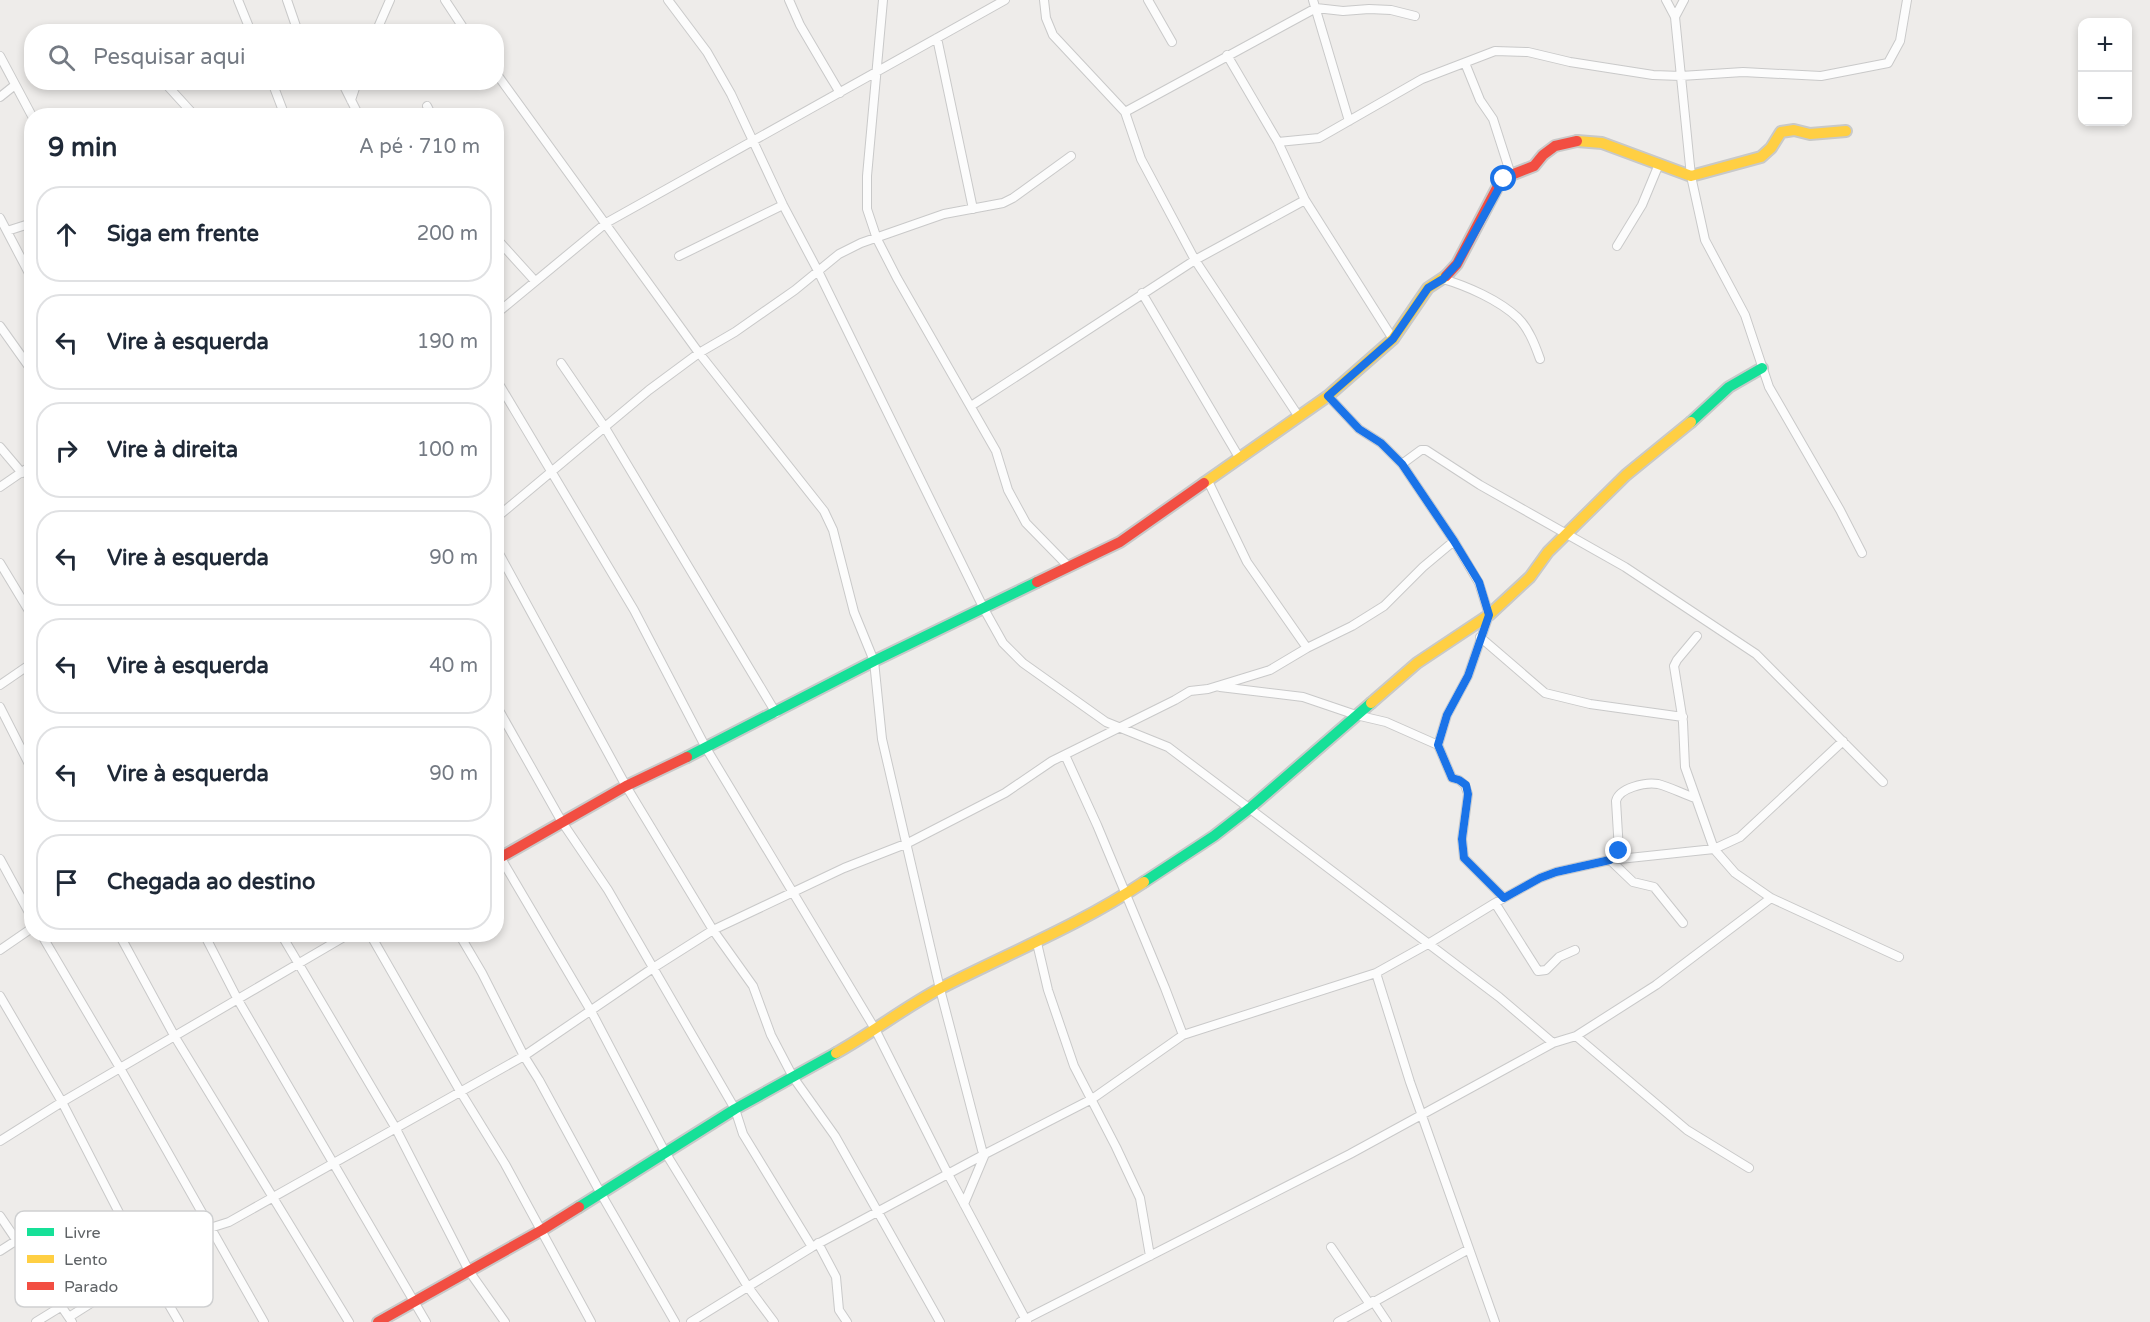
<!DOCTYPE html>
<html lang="pt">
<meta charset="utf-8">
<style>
:root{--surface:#fff;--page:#f2f2f3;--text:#1f2937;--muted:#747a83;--line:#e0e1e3}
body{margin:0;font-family:"Varela Round",sans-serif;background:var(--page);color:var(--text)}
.controls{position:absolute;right:18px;top:18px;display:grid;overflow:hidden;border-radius:12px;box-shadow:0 3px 9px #0003}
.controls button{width:54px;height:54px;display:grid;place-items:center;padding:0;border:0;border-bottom:2px solid var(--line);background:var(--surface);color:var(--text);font:30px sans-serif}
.stop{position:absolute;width:18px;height:18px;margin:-14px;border:4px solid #1a73e8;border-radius:50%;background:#fff}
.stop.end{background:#1a73e8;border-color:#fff;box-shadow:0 2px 6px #0008}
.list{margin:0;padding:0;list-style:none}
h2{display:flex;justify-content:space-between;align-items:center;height:78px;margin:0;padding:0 24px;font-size:26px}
h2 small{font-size:20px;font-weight:400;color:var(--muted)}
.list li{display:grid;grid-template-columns:39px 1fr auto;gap:18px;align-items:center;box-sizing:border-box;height:96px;margin:0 12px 12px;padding:0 12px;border:2px solid var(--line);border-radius:24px}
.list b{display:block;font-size:22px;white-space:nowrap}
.list em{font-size:20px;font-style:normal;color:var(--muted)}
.icon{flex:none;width:33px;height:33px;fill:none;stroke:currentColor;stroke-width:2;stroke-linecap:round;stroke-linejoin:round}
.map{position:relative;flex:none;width:2150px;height:1322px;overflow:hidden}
.search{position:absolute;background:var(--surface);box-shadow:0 3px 9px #0003;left:24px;top:24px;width:480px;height:66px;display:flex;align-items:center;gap:15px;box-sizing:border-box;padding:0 21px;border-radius:24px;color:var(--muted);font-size:22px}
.panel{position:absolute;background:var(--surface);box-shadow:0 3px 9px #0003;left:24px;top:108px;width:480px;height:834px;border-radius:24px}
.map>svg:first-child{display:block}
</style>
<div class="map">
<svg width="2150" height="1322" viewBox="0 0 2150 1322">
<rect width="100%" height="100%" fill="#eeecea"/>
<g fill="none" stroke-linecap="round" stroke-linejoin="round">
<!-- street casing -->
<g stroke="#c9c9c9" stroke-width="10">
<path id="street" d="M238,0L251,32
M287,0L298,32
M445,0L466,32
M668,0L707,52L731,94L783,205L818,271L984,609L1003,643L1023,663L1106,722L1168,747L1499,997L1553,1043
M789,0L800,25L840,93
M883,0L867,176V209L877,239L897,278L996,451L1008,490L1026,523L1069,567
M1044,0L1046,18L1053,35L1125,112L1141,159L1195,260L1299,417
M1148,0L1172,42
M1313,0L1349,121
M1666,0L1675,17L1691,176L1705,240L1745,315L1769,387L1840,510L1862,553
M1675,17L1684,0
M376,32L390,0
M937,38L973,209
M1227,55L1278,142L1305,200L1393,339
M0,56L32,116
M1465,63L1480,100L1493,119L1511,175
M496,73L699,353L824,511L833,530L854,612L874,661L882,739L940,989L982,1150L985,1154
M164,82L195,116
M272,82L285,116
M342,82L359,116
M0,97L15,85
M351,100L357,82
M427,106L432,116
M1125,112L1316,8L1343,11L1369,9L1391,10L1415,16
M1278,142L1319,138L1422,79L1495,51L1528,52L1570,62L1653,75L1681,76L1743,72L1821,76L1888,63L1900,41L1907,0
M0,218L32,279
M7,231L32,223
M496,238L535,281
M1617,246L1642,205L1659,164
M679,256L783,205
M1443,279C1467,286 1499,300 1518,318C1529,329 1535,345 1540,359
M1142,293L1240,459
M496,314L606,223L1005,0
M0,326L32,371
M561,363L604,426L776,713
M496,379L634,610L706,748L875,1029L948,1174L1027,1322
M1328,396L1359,429L1381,443L1402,464L1454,541L1479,583L1489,615L1468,676L1447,715L1438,745L1452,778L1459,780L1465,785L1468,794L1462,839L1464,858L1504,898
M971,406L1195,260L1305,200
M0,447L22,473
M1402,464L1421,450H1426L1480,485L1625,567L1756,654L1883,782
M1208,481L1247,562L1307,648
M0,487L32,465
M496,518L649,390L699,353L735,332L795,290L839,254L861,243L944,214L1003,203L1013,198L1071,156
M496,548L626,786L713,930L753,986L771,1035L793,1077L835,1136L940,1322
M0,563L32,616
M1697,636L1677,660L1674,666L1683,722L1685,767L1714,849L1735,873L1771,898L1899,957
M1480,637L1545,693L1590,704L1683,717
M0,685L32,663
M1220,687L1303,697L1356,715L1386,722L1438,745
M496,705L562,822L608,890L735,1109L743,1134L812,1247
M0,707L32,770
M1065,755L1097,825L1165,988L1183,1035
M496,850L591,1011L665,1152L748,1287L774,1322
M0,859L32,918
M1495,903L1538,971L1546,970L1559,957L1575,950
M1683,923L1654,887L1633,882L1610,860L1619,851L1616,801C1619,788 1645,782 1658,784C1670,787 1683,794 1695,798
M41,934L120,1068L264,1322
M119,934L175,1037L349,1322
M204,934L238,1000L426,1322
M281,934L395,1127L469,1271L505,1322
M370,934L460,1091L505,1164L591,1322
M459,934L482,973L524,1056L539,1080L600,1192L675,1322
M1037,943L1048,990L1074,1066L1116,1147L1140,1198L1150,1256
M0,950L32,928
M1376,973L1410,1082L1495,1322
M0,996L62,1102L148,1269L179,1322
M1576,1036L1687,1130L1749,1168
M0,1141L62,1102L349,934
M964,1204L985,1154
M0,1216L72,1322
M818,1243L836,1277L839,1310L847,1322
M1331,1247L1369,1303
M0,1251L17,1240
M1373,1301L1387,1322
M69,1317L210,1228L229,1222L524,1056L653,968L713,930L844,868L908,843L1005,793L1052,761L1175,700L1190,691L1208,689L1270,670L1307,648L1352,626L1384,606L1423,567L1454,541
M36,1322L62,1306
M691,1322L812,1247L985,1154L1092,1099L1183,1035L1376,973L1428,944L1495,903L1540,878L1556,872L1610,860L1714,849L1740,837L1843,741
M1020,1322L1350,1154L1553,1043L1576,1036L1656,985L1771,898
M1338,1322L1469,1249"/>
</g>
<!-- fast casing -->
<g stroke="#c8c9c9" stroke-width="14">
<path id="fast" d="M1691,422L1729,387L1762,368
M687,757L874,661L1037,582
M1144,882L1214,836L1250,808L1371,703
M579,1207L735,1109L836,1053"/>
</g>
<!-- slow casing -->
<g stroke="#c8c9c9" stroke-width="14">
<path id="slow" d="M1577,141L1602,143L1691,176L1761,157L1771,148L1781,132L1794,130L1810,134L1846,131
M1204,483L1328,396L1393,339L1428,288L1446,276
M1371,703L1417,663L1489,615L1530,577L1548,552L1626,475L1691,422
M836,1053C872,1033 905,1007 941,988C1009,953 1080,925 1144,882"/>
</g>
<!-- jam casing -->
<g stroke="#c8c9c9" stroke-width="14">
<path id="jam" d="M1446,276L1457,264L1499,184L1511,175L1534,166L1543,155L1555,146L1577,141
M1037,582L1120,542L1204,483
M496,860L626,786L687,757
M378,1322L542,1230L579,1207"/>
</g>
<!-- street -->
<use href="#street" stroke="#fcfcfc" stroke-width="8"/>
<!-- fast -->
<use href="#fast" stroke="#16e098" stroke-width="10"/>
<!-- slow -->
<use href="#slow" stroke="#ffcf43" stroke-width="10"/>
<!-- jam -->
<use href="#jam" stroke="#f24e42" stroke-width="10"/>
</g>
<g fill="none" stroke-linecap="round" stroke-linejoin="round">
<!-- route -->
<path stroke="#1a73e8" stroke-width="8" d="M1504,179L1457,264L1443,279L1428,288L1393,339L1328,396L1359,429L1381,443L1402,464L1454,541L1479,582L1489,615L1468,676L1447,715L1438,745L1452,778L1459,780L1466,785L1468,794L1462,839L1464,858L1504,898L1540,878L1556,872L1610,860L1619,851"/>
</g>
<!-- legend -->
<rect x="15" y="1211" width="198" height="96" rx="9" fill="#fff" stroke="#cfd0d1" stroke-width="1.5"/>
<rect x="27" y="1228" width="27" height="8" fill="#16e098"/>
<rect x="27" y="1255" width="27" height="8" fill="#ffcf43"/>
<rect x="27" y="1282" width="27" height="8" fill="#f24e42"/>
<g font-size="16" fill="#5f6366">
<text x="64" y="1238">Livre</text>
<text x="64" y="1265">Lento</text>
<text x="64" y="1292">Parado</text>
</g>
</svg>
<div class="controls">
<button>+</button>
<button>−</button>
</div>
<div class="stop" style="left:1504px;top:179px"></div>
<div class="stop end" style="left:1619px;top:851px"></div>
<div class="search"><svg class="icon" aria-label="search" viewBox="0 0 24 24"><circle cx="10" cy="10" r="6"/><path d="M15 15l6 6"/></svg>Pesquisar aqui</div>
<section class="panel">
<h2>9 min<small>A pé · 710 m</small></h2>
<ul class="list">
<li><svg class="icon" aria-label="ahead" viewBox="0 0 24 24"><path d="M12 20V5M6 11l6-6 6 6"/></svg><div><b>Siga em frente</b></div><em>200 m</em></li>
<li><svg class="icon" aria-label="left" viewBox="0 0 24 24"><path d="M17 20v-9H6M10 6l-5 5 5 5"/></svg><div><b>Vire à esquerda</b></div><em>190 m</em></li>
<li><svg class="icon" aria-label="right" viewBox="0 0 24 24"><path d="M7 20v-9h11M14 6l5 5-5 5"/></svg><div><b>Vire à direita</b></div><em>100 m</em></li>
<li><svg class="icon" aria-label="left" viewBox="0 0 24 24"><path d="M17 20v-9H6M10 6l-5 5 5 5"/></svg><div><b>Vire à esquerda</b></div><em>90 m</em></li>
<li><svg class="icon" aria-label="left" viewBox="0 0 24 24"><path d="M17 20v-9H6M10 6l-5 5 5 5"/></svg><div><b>Vire à esquerda</b></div><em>40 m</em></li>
<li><svg class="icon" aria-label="left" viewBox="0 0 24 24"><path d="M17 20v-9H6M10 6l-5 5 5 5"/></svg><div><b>Vire à esquerda</b></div><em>90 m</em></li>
<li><svg class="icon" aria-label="arrive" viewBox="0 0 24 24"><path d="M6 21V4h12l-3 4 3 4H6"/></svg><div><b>Chegada ao destino</b></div></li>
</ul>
</section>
</div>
